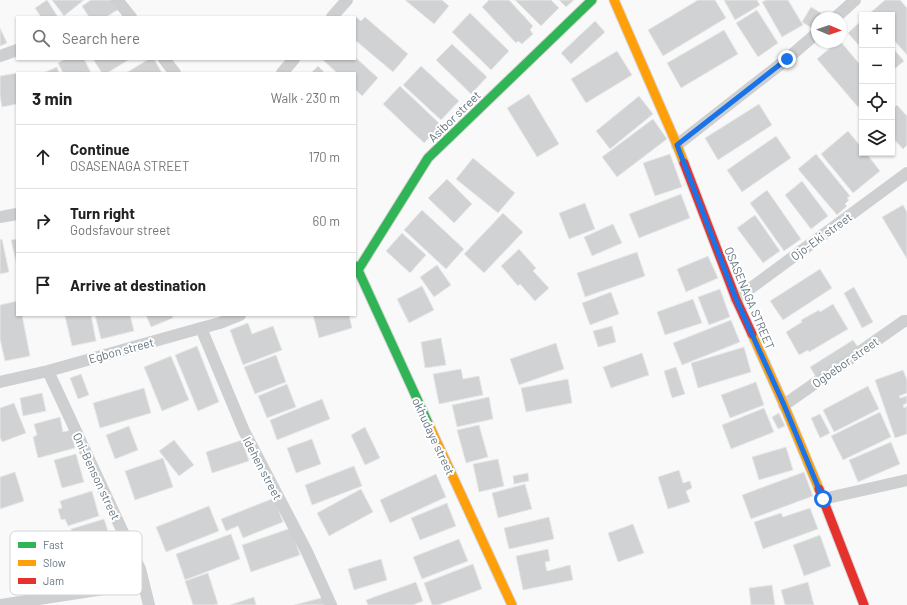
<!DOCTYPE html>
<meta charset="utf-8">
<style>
:root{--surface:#fff;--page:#f6f6f6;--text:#222;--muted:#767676;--line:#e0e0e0}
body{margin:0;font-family:Barlow,sans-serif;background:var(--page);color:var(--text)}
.controls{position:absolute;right:12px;top:12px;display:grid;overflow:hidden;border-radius:0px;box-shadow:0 1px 3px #0004}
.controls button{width:36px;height:36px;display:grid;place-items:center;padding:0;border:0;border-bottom:1px solid var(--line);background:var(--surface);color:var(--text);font:20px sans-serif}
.compass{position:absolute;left:811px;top:12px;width:36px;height:36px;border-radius:50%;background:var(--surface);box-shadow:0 1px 3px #0004;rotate:92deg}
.stop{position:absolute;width:12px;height:12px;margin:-9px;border:3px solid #1a73e8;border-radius:50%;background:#fff}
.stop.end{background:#1a73e8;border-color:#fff;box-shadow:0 1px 4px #0008}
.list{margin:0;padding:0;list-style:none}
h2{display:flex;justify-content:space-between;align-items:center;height:52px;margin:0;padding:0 16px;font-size:17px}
h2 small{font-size:13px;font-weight:400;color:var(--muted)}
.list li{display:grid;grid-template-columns:26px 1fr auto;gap:12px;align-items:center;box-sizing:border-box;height:64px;padding:0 16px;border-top:1px solid var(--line)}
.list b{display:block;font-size:15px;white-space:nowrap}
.list p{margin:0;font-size:13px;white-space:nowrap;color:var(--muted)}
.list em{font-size:13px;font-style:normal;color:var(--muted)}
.icon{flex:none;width:22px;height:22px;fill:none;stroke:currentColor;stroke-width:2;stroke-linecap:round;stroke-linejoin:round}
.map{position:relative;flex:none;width:907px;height:605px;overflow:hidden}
.search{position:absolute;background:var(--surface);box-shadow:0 1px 3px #0004;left:16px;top:16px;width:340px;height:44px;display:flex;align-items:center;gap:10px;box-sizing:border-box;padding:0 14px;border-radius:0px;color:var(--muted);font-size:15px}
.panel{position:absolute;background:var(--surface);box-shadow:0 1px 3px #0004;left:16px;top:72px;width:340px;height:244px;border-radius:0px}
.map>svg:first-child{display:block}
</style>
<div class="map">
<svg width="907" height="605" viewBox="0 0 907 605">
<rect width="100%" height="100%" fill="#f9f9f9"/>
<!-- building -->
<path fill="#d0d2d3" stroke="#e8e8e8" d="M47,0L58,17H41L35,8Z
M52,0H84L64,16Z
M91,0H114L119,9L106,17H89L82,6Z
M405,0H442L449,6L434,24Z
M489,0H509L533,26L530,30L533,34L522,44L518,41L516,43L482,7Z
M515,0H551L559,8L541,26Z
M559,0H574L566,7Z
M698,0H715L726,18L663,56L648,30Z
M724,0H757L760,5L735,20Z
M766,0H788L803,25L782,37L762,2Z
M885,0H900L907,8V55L892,38V15H872L870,13Z
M811,7L821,13L812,28L802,22Z
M757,10L778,43L758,57L736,23Z
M470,13L509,51L491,70L452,32Z
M356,17L361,21L365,17L408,54L393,72L355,40V18Z
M862,20V49L848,33Z
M595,21L605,32L571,64L561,53Z
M0,28L7,43L0,46Z
M724,30L738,54L681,88L667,63Z
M837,42H841L862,67V103L858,107L817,59Z
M452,44L487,77L471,94L436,60Z
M892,47L904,61L892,71Z
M617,51L632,75L586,103L571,79Z
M355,57L378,78L362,96L355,89V73H337L322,59H355Z
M65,59H84L91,73H63L58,63Z
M93,59H130L107,73H102Z
M149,59H154L162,73H126Z
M318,66L325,73H311Z
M421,66L459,101L441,120L403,85Z
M57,67L59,73H43Z
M17,73V104L2,107L0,95V76Z
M400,86L441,125L424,143L383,104Z
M529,94L559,144L537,157L507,108Z
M639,96L653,114L610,149L596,131Z
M759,104L772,125L718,160L705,138Z
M897,105L907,116V145L903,149L892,137V110Z
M653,119L667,139L617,177L602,157Z
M848,131L862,148V153H866L880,171L853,193L821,154Z
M776,136L791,158L742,192L727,170Z
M670,154L682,187L655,196L643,163Z
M816,154L850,196L847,198L849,200L845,204L847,206L837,215L798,169Z
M473,158L515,193L498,213L456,179Z
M447,179L472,204L454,223L428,198Z
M802,181L828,216L811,229L785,195Z
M767,190L801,239L784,251L750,203Z
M681,194L690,218L639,238L629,214Z
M585,203L595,229L569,239L559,213Z
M903,205L907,212V259L882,217Z
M422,210L464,249L446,269L404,230Z
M503,213L523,232L484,273L464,254Z
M755,215L780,251L763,263L737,228Z
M613,224L622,243L592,256L584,237Z
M402,233L426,255L410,273L386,251Z
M2,239L9,272L0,274V240Z
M17,239V266L11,240Z
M519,249L536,268L533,271L549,288L535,301L520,284L518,286L501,266Z
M637,252L645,276L585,297L577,273Z
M708,256L718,278L686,292L677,269Z
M437,265L451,285L434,297L420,277Z
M820,269L832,288L783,320L770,301Z
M422,286L434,310L409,323L397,299Z
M854,287L873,322L862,328L844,293Z
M720,289L730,317L709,325L698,297Z
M611,292L619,314L590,325L582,303Z
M693,299L702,323L665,335L657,312Z
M17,301V315H22L30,356L5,361L0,339V305Z
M833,304L848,329L809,352L808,350L799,355L786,332L802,322L801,320L819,310L820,312Z
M70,315H91L96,341L72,346L65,316Z
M95,315H130L134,331L101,339Z
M146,315H172L173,318L151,327Z
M313,315H349L352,328L319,338Z
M731,320L740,342L682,365L673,343Z
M248,323L252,334L273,326L282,350L243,365L230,330Z
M612,326L616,342L598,347L593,331Z
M441,338L446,365L425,368L421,342Z
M853,340L860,350L816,377L810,367Z
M556,343L564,369L519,385L510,359Z
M197,346L219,402L198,411L175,355Z
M744,347L751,372L698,388L691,363Z
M642,353L649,375L611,388L603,367Z
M276,355L286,382L255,394L244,367Z
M171,356L189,400L162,411L144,367Z
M676,367L685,394L672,398L664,371Z
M461,369L463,379L479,376L483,395L439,404L433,374Z
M903,370L907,380V393L899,396L900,398L907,396V403L903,405L904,408L907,406V434L895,438L875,380Z
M81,374L89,395L78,399L70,378Z
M568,379L572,403L526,412L521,388Z
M756,382L764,405L730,418L721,395Z
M287,384L296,407L267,418L258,396Z
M868,386L879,409L834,432L823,410Z
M144,388L151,413L100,428L93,403Z
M42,393L46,411L23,416L20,398Z
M489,397L493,419L457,427L452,405Z
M322,399L330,419L277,440L270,420Z
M14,403L26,433L2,442L0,437V408Z
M764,408L774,432L731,449L722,425Z
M880,412L891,437L843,460L831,436Z
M779,413L785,426L778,429L772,417Z
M820,414L830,433L820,438L811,418Z
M60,417L63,432L71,430L75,448L38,458L33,437L37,435L34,424Z
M479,425L488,457L466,463L457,430Z
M129,426L138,450L115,459L106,435Z
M365,427L380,458L365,465L351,435Z
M312,439L321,464L296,473L287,448Z
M174,440L194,465L179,476L159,451Z
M242,440L249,461L212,473L206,452Z
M891,442L900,464L858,482L849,460Z
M786,447L793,470L759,480L752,457Z
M76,454L84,482L62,488L54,460Z
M163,458L173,487L135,500L125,471Z
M498,459L504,486L479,492L473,464Z
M354,466L362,486L312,505L305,485Z
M679,470L683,483L690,481L692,488L686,491L690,502L668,509L658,477Z
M15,472L24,501L0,509V477Z
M804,472L813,496L751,519L742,495Z
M528,473L529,481L514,484L513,476Z
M436,474L446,497L390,523L380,500Z
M525,484L532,509L498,518L492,493Z
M361,489L373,512L329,536L317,513Z
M92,491L99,516L68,526L65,519L61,520L58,509L62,508L60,501Z
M274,498L283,522L243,538L238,526L226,531L221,519Z
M447,503L456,526L420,540L411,518Z
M209,506L219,531L166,552L156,527Z
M810,508L818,529L763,549L754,522L781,513L783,517Z
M549,517L554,539L509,549L504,528Z
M104,519L111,540L77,550L71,529Z
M633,524L644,553L618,562L608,533Z
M291,528L300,555L251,572L242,545Z
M231,534L240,559L185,580L176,554Z
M820,535L831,566L804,576L793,545Z
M459,539L468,561L422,579L413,557Z
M548,549L550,561L545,562L547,571L570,565L573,580L523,590L516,556Z
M381,559L387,580L354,590L348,569Z
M473,564L482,589L438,605H432L424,583Z
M208,573L218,604L214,605H193L185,581Z
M416,582L423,601L413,605H368L366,600Z
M808,582L814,605H785L781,590Z
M772,585L775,605H751L749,588Z
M254,597L256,605H230Z
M325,597L327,605H294Z"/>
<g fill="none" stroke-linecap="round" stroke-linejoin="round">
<!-- fast casing -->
<g stroke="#d5d6d7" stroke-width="11">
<path id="fast" d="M355,266L358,270L429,425
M355,271L358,270L428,158L592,0"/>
</g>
<!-- slow casing -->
<g stroke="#d5d6d7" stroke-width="11">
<path id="slow" d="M614,0L677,145L684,163
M752,334L784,405L819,489
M429,425L512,605"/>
</g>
<!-- jam casing -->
<g stroke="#d5d6d7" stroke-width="11">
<path id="jam" d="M684,163L736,299L752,334
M819,489L864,605"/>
</g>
<!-- street -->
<path stroke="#cecfd0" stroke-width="12" d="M117,0L131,17
M332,17L347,0
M835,18L855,0
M0,56L17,50
M164,59L175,73
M282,73L294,59
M677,145L787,59L817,33
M0,217L17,214
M736,299L907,173
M201,328L244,431L307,552L331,605
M48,371L140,569L149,605
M0,382L48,371L201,328L220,323L240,315
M784,405L904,321H907
M823,499L907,480
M0,605L143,583"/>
<!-- fast -->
<use href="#fast" stroke="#30b455" stroke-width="9"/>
<!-- slow -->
<use href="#slow" stroke="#ff9f0a" stroke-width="9"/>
<!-- jam -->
<use href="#jam" stroke="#e5322d" stroke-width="9"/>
</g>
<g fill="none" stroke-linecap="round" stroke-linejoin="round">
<!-- route -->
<path stroke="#1a73e8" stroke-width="5" d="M787,59L677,145L736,299L784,405L823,499"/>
</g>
<g text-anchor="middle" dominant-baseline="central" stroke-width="4" stroke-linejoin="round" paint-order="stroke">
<!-- street labels -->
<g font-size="12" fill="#657683" stroke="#fff">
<text transform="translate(454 116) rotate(-44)">Asibor street</text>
<text transform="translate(821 236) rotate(-36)">Ojo-Eki street</text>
<text transform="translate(750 298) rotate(67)">OSASENAGA STREET</text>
<text transform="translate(121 350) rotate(-15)">Egbon street</text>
<text transform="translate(845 362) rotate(-35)">Ogbebor street</text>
<text transform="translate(434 436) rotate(65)">okhudaye street</text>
<text transform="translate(263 468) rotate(62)">Idehen street</text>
<text transform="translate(97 476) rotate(65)">Oni-Benson street</text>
</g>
</g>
<!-- legend -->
<rect x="10" y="531" width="132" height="64" rx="6" fill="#fff" stroke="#d1d6da" stroke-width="1"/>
<rect x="18" y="542" width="18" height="6" fill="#30b455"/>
<rect x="18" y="560" width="18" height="6" fill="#ff9f0a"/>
<rect x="18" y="578" width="18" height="6" fill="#e5322d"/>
<g font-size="11" fill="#657683">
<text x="43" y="549">Fast</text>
<text x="43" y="567">Slow</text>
<text x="43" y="585">Jam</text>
</g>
</svg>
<div class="controls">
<button>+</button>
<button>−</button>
<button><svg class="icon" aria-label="locate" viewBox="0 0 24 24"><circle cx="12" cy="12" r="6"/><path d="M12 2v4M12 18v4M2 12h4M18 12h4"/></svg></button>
<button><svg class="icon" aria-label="layers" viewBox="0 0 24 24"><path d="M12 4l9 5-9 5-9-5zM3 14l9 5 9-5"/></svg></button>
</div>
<svg class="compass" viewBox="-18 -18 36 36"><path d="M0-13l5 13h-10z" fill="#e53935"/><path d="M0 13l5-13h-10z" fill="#767676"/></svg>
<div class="stop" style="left:823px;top:499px"></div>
<div class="stop end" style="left:787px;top:59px"></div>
<div class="search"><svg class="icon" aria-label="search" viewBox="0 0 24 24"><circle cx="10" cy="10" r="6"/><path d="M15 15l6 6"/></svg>Search here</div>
<section class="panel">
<h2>3 min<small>Walk · 230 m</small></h2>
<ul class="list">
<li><svg class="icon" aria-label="ahead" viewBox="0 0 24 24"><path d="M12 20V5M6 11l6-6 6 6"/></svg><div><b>Continue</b><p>OSASENAGA STREET</p></div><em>170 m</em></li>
<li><svg class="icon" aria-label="right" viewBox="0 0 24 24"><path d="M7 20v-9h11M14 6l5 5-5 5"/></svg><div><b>Turn right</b><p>Godsfavour street</p></div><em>60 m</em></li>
<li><svg class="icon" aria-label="arrive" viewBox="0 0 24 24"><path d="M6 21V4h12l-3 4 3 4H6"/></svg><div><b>Arrive at destination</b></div></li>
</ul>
</section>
</div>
